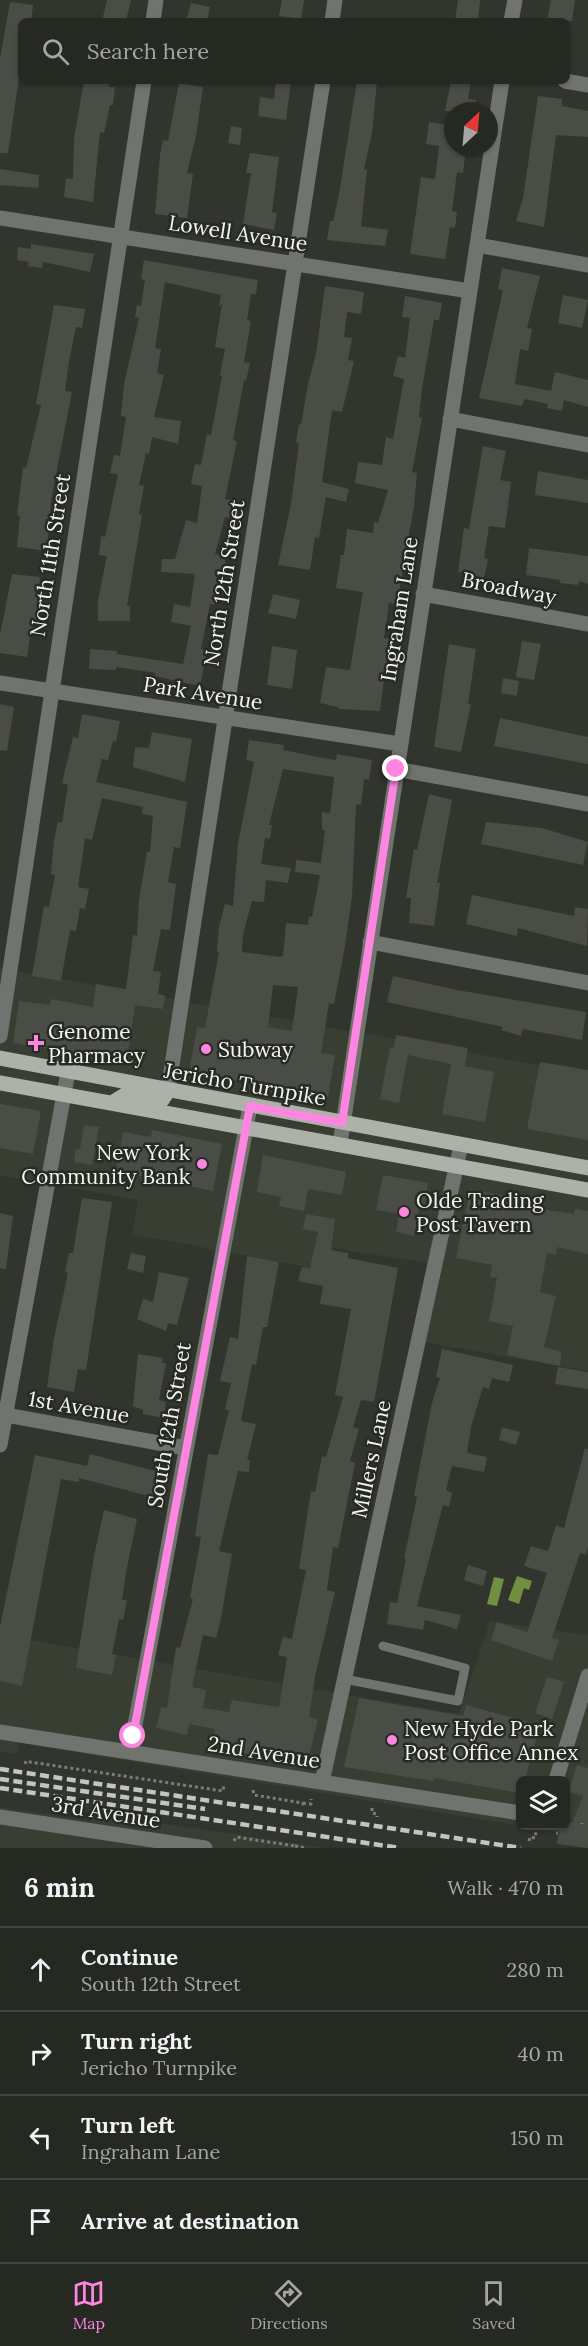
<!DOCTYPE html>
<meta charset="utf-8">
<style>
:root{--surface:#262822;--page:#32342f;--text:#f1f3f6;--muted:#a4a6a5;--line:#424440;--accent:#fe86e1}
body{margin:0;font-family:Lora,serif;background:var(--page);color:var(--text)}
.controls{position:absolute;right:18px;bottom:18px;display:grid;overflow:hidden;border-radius:9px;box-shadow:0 2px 4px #0004}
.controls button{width:54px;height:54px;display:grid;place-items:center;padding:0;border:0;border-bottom:2px solid var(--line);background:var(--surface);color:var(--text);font:30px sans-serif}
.compass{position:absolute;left:444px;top:102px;width:54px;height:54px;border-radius:50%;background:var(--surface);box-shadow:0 2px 4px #0004;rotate:26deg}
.stop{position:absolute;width:18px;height:18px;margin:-14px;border:4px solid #fe86e1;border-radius:50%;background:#fff}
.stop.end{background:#fe86e1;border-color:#fff;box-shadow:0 2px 6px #0008}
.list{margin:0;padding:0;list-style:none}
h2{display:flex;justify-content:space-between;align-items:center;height:78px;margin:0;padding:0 24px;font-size:26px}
h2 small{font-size:20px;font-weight:400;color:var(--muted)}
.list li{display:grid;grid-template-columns:39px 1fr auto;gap:18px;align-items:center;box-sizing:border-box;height:84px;padding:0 24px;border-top:2px solid var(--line)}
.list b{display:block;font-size:22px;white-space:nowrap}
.list p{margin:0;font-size:20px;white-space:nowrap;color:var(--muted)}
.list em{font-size:20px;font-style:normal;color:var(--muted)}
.icon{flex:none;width:33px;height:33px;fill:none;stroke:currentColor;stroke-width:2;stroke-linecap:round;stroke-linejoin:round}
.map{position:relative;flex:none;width:588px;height:1848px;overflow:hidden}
.search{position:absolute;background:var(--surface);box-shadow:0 2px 4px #0004;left:18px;right:18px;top:18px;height:66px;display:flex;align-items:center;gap:15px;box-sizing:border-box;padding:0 21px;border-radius:9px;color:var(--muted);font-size:22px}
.sheet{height:414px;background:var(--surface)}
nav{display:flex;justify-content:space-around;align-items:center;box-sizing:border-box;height:84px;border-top:2px solid var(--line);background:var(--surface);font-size:16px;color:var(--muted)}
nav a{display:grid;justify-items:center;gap:3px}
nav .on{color:var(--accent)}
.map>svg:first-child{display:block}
</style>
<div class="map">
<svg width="588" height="1848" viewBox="0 0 588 1848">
<rect width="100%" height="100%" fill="#32352e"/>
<!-- built -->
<path fill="#383e31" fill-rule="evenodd" d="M0,968L588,1074V1371L411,1340L427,1263L333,1248L328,1271L132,1234L138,1200L0,1175Z
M490,1621L588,1635V1837L20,1743L17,1754L0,1752V1635L459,1714ZM520,1780H566V1826H520Z
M0,1807L92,1821L93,1813L325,1848H0Z"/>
<!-- water -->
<path fill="#718f40" d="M517,1576L532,1581L529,1590L524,1588L519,1604L508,1600Z
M494,1577L504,1579L497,1606L487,1604Z"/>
<!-- building -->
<path fill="#4a4d46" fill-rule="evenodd" d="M107,0H131L126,21H102Z
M282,0H304L301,19L279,16Z
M458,0H480L478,21H455Z
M551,0H575L572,21H547Z
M10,2L33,5L31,21H21V64L8,153H0V59Z
M191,3L210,7L207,21H186Z
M84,81H109V87H115L113,105H110L104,133L100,132L93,202L64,197L66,178L73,179L74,139Z
M276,81H291L286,120L258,116L260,97L274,99Z
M357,81H377L372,133L364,169L367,170L361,226L388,230L385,246L327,240L330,221H333L339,194Z
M451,81H471L468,99L476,100L474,111H445Z
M179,83L203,87L196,136L187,173L193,174L187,218L155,214L160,155L163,140L168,141Z
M538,96L562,99V106L588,111V137L556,135L544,227L516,221L523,198Z
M429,122L453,126V147H462L460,155L465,156L463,173L457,172L452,211L457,212L455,228L450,227L445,259L410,254L421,177L435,179L439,146L426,144Z
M231,126L242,128L240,145L228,143Z
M250,153L279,157L272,212L277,213L274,230L243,224L251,173H246Z
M0,169L39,175L38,188L0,185Z
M31,244L94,254L90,272L43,262L42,268L28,266L29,262L17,260L18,247L31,249Z
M144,260L258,280L256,294H251L247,320L251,321L244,362L250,363L246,381L244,380L233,440L237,441L225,499L232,500L229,518L225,517L215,554L226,556L218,605L210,604L201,649L207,651L200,686L155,676L156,673L116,667V670L89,669L90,649L117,651V654L183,664L191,626L171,622L174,604L190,607L195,574L161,572L162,559H175L186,520L197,523L202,486L191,484L195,464L201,465L207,434L211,435L222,376L220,375L225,349L215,347L222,304L219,306L221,295L165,282L155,348L161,349L157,373L164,375L154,417L181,421L178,444L152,437L149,454L146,453L139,485L144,486L139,514L142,515L127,606H130V621H98V600L107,556L99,555L101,536L105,537L118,474L110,473L114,455L120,456L126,417L121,416L124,384L139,318L135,317L137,305L141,306L145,280L141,279Z
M502,268L540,276L527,328L532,329L528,351L520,349L515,384L551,391L555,372L588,380V407L564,400L562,411L547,408L548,404L524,399L522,406L479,398L503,290L498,289Z
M325,286L364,292L361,314L347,312L344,337L352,338L348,360L354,361L342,412L332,410L322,482L349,489L346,502L326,497L319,538L315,537L310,570L278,565L291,504L299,443L296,442L299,424L301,425L308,384L316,354Z
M563,295L588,300L582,328L558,323Z
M405,296L442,303L439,320H434L422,388L419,417L422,418L412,472L417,473L414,506L397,604L389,603L384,638L389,639L380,711L338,709V707L320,703L326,667L350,670L363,592L336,588L341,555H344L347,529L373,533L374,522L378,523L388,490L355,483L358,462L382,465L386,437L393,439L404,379L393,376L398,356L405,358L410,318L402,317Z
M54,305L85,309L82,328L76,327L69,361L65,391L72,392L51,500L47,551L17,547L20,516L17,515L23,467L26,468L41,405L36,404Z
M483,446L506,451L500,480L511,482L505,528L489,526L484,558L488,559L484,578L458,572L464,528L469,529Z
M538,471L588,480V503L535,495Z
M529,548L588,556V584L579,581L578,585L560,583V580L526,575Z
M12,574L40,577L35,630L31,629L27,657L0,653V635Z
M273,594L300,600L296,619L268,613Z
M522,641L541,644L534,680L516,677Z
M449,644L476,649L468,704H471L461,752L434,747Z
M272,646L297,650L292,689L267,685Z
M503,678L519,681L517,696L501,693Z
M0,704L14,707L7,751L0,750Z
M82,714L120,721L116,742L113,741L108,760L102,759L96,782L187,802L180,848L174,847L168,882L176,884L170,930L161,929L153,971L161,972L158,994L165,996L163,1009L135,1005L127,1061L13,1043L19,1001L50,1005L51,999L93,1007L96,984L126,989L133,935L137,936L139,900L147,852H150L153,816L142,814L143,807L102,798L92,840L85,838L78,887L89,889L85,909L80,908L76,931L70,930L61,981L32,976L44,906L49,907L55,875L51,874L54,840L58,822L62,823L68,785L62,783L73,737L78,738Z
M500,718L588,737V764L494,746Z
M152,732L192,739L185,782L133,767L135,747L149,748Z
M249,740L284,745L283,750L318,757L336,760L337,754L372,760L369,780L364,779L361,805L356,804L352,897L344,952L334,1004L329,1003L321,1053L335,1055L328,1097L195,1073L190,1067L197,1027L205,1028L219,952H217L219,927L225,904L233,906L238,844L254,762L246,760ZM283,769L334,777L330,813L322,812V830H325L321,863L296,860L295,872L320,875L312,917L309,916L308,925L286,923L283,956L280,957L242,952L243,934L252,901L264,902L266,880L288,883L291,868L261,864L265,838L270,839L272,825H269ZM273,985L298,987L292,1031L268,1027Z
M429,794L452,800L437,883H440L434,926L409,923L411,898H406L414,849L417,850Z
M486,822L542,828L588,842L583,865L481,844Z
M472,895L574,916L575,907L588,909L587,946L518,928L517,936L466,924Z
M393,976L457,990L586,1012L582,1040L523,1029L521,1036L501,1030L503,1027L387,1002Z
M396,1035L468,1048L465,1066L494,1072L485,1122L442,1114L451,1064L408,1055L399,1103L380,1099L390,1047L394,1048Z
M540,1062L588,1070V1140L527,1129Z
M0,1104L41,1111L33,1154L0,1148Z
M84,1125L99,1127L92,1165L74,1162L76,1149H80Z
M152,1130L222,1144L213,1191L116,1171L123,1132L151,1137Z
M263,1155L346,1172L342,1195L308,1189L304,1211L279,1206L281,1197L257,1192Z
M383,1175L428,1183L424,1210L419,1209L414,1236L396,1232L399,1214L376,1210Z
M470,1189L539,1203L537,1208L574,1214L575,1209L588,1211V1254L557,1247L556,1255L547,1253L540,1292L556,1296L544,1347L561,1352L560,1366L507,1355L513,1326L489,1321L497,1278L490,1277L492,1265L456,1258Z
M82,1198L112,1202L86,1370L78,1369L74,1392L47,1387L54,1338L68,1273L65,1272L69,1253H73Z
M0,1213L13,1216L6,1269L0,1268Z
M306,1214L335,1219L331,1250L348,1253V1258L398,1268L374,1402L361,1400L353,1427L359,1429L350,1461L355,1463L338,1548L333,1547L327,1590L335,1592L315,1676L309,1717L318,1719L307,1764L212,1748L215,1729L189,1724L187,1735L156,1728L161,1707L167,1708L176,1647L180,1648L193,1599L190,1598L201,1537L195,1536L208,1454L218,1455L229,1410H225L231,1383L220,1381L230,1337L238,1339L247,1256L279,1262L267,1327H263L256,1365L252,1364L241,1421L256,1424L247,1460H250L249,1472L238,1471L219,1551L232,1554L221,1618L216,1638L203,1635L192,1687L206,1690L203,1708L229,1712L232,1700L279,1707L287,1657L278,1655L283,1637L292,1639L306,1570L299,1569L311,1491L315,1492L322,1456L326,1457L343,1397L335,1395L351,1309L320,1304L323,1286L298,1281L302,1267L310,1268L318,1232L303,1229Z
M131,1253L146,1256L143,1273L127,1269Z
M159,1272L189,1278L177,1325L168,1323L166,1331L137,1319L143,1299L153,1302Z
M442,1349L513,1365L509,1382L492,1378L489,1389L483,1387L471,1427L467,1453L487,1457L484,1472L452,1466L446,1490L452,1493L449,1507L443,1505L417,1606L461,1615L457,1629L425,1620L423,1630L387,1624L390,1602L397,1603L406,1559H404L417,1497L414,1496L432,1403L440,1378L436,1377Z
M138,1354L163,1358L162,1363H166L159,1400L166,1402L163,1418L143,1414V1410L133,1406Z
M558,1367L588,1372V1389L555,1384Z
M502,1427L520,1432L516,1445L499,1440Z
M585,1448L588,1449V1547L586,1555L580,1553L552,1638L559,1640L552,1661L491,1640L497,1622L527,1632L547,1573L524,1566L531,1546L548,1551L556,1525L564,1528Z
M90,1454L159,1472L153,1497L79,1478V1482L61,1479L22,1686L0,1681V1627L35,1455L87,1466Z
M104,1510L137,1519L126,1572L122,1600H127L123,1620L119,1619L112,1654L116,1655L112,1675L76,1668L94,1556Z
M468,1565L487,1571L483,1586L464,1580Z
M547,1677L564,1682L552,1719L535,1713Z
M359,1698L463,1716L466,1705L540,1725L525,1780H520V1793L434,1778L433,1781L344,1767Z
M577,1765L588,1768V1848L557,1844L560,1826H566V1822L572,1823L583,1796L568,1792Z"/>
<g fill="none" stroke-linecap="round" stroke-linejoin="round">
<!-- path -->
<path stroke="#7b7d77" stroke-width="3" stroke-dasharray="3 3" stroke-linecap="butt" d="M25,1764L26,1761L30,1762L223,1791L224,1785
M253,1790L254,1795L303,1803V1806
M303,1803L311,1804V1799
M372,1808V1813L377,1814V1817
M582,1823V1824
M556,1833H558
M234,1841L236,1837L295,1846V1844
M529,1841L530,1837L535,1838L536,1832
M295,1846L306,1848"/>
<!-- lane -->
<path stroke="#71736f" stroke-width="9" d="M344,1679L458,1701L465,1668L383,1646"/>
<!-- street -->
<path stroke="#71736f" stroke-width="15" d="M153,21L156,0
M332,21L335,0
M511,21L515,0
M565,81L588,85
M0,218L470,291
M477,245L588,265
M450,419L588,445
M423,594L588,624
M0,683L400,744
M396,769L588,804
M370,942L588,983
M0,1036L144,81
M168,1091L323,81
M340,1144L502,81
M0,1414L186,1448
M0,1445L68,1072
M0,1732L520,1813
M130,1752L250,1106
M556,1780L588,1676
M322,1782L461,1145
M0,1817L205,1848"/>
<!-- primary -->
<path stroke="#aeb1aa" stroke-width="15" d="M0,1058L588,1168
M0,1083L588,1190
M112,1103L125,1095L162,1100L168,1091"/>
<!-- rail -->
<path stroke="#c3c5c0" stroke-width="4.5" stroke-dasharray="9 4.5" stroke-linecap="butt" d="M0,1769L521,1848
M0,1779L205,1809
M0,1788L400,1848"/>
</g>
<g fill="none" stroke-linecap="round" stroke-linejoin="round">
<!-- route -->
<path stroke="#fe86e1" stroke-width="8" d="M133,1736L250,1106L342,1123L396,769"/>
</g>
<!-- markers -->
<g fill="#fe86e1" stroke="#282b24" stroke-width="2">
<path d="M33 1034h6v6h6v6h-6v6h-6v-6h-6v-6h6z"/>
<circle cx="206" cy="1049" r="6"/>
<circle cx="202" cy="1164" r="6"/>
<circle cx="404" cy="1212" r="6"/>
<circle cx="392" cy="1740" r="6"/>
</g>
<g text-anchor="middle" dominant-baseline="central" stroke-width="5" stroke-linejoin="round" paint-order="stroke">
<!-- street labels -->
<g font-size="21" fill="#f3f5f0" stroke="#282b24">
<text transform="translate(238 233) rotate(9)">Lowell Avenue</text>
<text transform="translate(50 555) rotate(-81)">North 11th Street</text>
<text transform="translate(224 583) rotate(-81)">North 12th Street</text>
<text transform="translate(509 588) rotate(11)">Broadway</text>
<text transform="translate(399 609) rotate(-81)">Ingraham Lane</text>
<text transform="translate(203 693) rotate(9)">Park Avenue</text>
<text transform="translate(245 1084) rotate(10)">Jericho Turnpike</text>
<text transform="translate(79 1407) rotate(10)">1st Avenue</text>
<text transform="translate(169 1425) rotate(-80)">South 12th Street</text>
<text transform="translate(371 1459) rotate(-78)">Millers Lane</text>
<text transform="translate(264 1752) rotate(9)">2nd Avenue</text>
<text transform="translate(106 1812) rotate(9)">3rd Avenue</text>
</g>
<!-- poi labels -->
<g font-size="21" fill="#f3f5f0" stroke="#282b24" text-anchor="start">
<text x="48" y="1031">Genome<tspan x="48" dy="24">Pharmacy</tspan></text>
<text x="218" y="1049">Subway</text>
<text x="190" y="1152" text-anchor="end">New York<tspan x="190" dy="24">Community Bank</tspan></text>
<text x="416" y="1200">Olde Trading<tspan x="416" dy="24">Post Tavern</tspan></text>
<text x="404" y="1728">New Hyde Park<tspan x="404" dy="24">Post Office Annex</tspan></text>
</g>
</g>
</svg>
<div class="controls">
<button><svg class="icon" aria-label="layers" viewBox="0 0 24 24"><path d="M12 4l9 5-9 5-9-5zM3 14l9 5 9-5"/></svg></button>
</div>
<svg class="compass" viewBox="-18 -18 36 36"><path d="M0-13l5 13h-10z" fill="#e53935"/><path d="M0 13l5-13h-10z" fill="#a4a6a5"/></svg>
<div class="stop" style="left:133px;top:1736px"></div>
<div class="stop end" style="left:396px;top:769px"></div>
<div class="search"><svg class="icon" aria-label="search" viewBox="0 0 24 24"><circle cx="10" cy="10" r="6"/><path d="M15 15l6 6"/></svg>Search here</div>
</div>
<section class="sheet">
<h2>6 min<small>Walk · 470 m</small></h2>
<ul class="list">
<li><svg class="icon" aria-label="ahead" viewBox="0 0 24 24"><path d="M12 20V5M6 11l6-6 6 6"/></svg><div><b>Continue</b><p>South 12th Street</p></div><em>280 m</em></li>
<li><svg class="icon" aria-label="right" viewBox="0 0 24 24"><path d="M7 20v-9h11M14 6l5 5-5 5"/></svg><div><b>Turn right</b><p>Jericho Turnpike</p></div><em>40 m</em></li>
<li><svg class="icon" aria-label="left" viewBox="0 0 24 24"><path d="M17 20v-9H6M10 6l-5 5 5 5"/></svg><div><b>Turn left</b><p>Ingraham Lane</p></div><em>150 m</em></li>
<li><svg class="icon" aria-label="arrive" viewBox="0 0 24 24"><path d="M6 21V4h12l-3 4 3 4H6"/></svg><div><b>Arrive at destination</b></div></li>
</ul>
</section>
<nav>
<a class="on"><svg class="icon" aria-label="map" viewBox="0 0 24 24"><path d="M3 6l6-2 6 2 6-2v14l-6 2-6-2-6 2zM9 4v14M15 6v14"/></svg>Map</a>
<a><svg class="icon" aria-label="directions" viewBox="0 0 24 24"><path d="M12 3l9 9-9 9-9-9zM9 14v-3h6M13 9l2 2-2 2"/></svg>Directions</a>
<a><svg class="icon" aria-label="saved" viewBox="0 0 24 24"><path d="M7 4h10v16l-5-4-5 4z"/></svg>Saved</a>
</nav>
